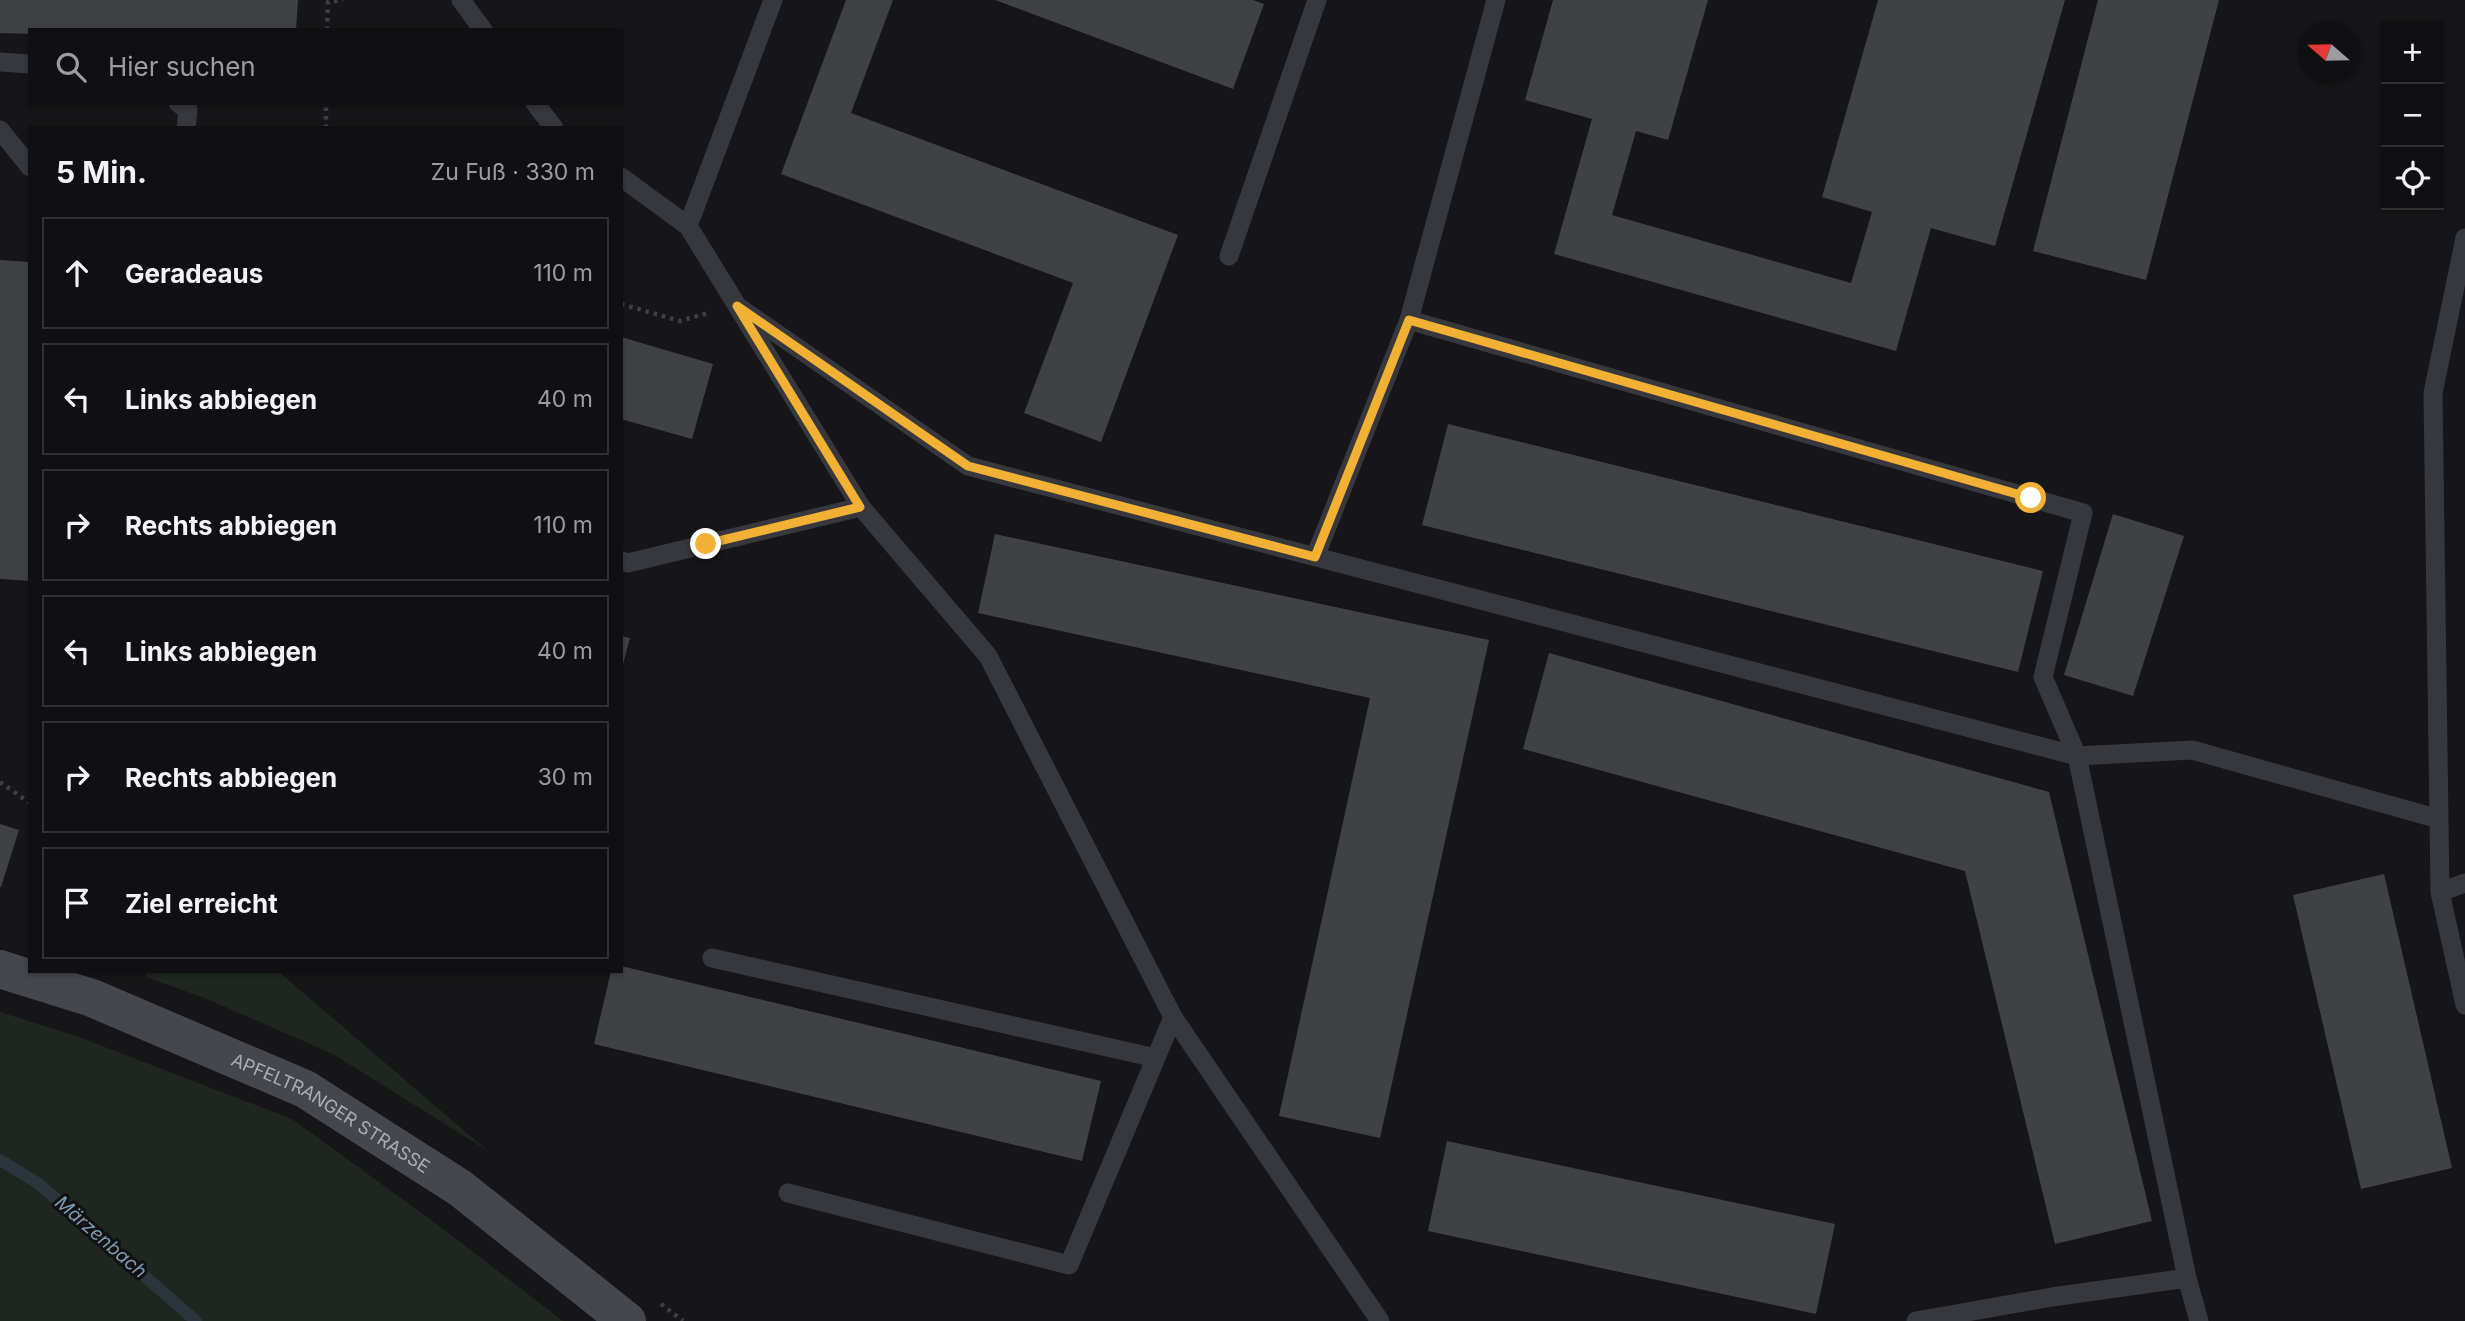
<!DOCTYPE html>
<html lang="de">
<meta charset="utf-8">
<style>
:root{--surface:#101012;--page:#19191b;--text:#f1f3f6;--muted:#9c9d9f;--line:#303032}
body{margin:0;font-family:Inter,sans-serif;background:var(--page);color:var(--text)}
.controls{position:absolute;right:21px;top:21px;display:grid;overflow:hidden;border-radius:0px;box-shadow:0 2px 5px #0004}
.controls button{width:63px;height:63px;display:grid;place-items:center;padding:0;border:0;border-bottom:2px solid var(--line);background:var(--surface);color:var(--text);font:35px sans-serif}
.compass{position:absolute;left:2297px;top:21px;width:63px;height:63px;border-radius:50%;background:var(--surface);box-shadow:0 2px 5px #0004;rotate:290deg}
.stop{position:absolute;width:21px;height:21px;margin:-16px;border:5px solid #f2b134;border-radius:50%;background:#fff}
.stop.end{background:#f2b134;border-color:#fff;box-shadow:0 2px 7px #0008}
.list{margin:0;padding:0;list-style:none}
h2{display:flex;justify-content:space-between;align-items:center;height:91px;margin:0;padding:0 28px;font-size:30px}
h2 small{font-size:23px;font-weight:400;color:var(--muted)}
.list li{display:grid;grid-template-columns:46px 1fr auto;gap:21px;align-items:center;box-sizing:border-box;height:112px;margin:0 14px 14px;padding:0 14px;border:2px solid var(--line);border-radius:0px}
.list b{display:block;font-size:26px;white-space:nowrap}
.list em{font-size:23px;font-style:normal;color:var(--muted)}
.icon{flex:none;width:38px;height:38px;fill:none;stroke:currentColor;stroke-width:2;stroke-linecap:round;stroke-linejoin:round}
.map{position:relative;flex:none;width:2465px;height:1321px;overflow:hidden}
.search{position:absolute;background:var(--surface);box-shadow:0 2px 5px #0004;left:28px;top:28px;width:595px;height:77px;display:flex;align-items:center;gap:18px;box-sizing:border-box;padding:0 24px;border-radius:0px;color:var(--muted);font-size:26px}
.panel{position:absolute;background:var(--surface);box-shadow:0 2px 5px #0004;left:28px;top:126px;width:595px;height:847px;border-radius:0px}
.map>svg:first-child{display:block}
</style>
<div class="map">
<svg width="2465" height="1321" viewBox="0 0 2465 1321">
<rect width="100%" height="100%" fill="#161618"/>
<!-- green -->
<path fill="#1e261f" d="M147,971H278L488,1151L333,1054L207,999L146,977Z
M0,1012L79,1037L292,1119L438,1225L563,1321H0Z"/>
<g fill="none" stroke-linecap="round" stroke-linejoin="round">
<!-- stream -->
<path stroke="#2c353c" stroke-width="12" d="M0,1160L39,1184L196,1321"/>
</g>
<!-- building -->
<path fill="#404145" d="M0,0H298L296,30H30V34L0,33Z
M846,0H893L851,113L1178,235L1101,442L1024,413L1073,283L781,174Z
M995,0H1253L1264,4L1233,89Z
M1553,0H1708L1668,140L1636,131L1612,215L1851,283L1872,212L1822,197L1878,0H2065L1995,246L1931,228L1896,351L1554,254L1592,119L1525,100Z
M2098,0H2219L2146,280L2033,251Z
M0,260L30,262V581L0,579Z
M621,337L713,364L692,439L621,419Z
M1448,424L2043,571L2018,672L1422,525Z
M2113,514L2184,536L2133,696L2064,675Z
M995,534L1489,640L1380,1138L1279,1116L1370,698L978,613Z
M621,636L630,638L622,668H621Z
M1549,653L2049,792L2152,1221L2055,1244L1965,871L1523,749Z
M0,824L19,830L1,887H0Z
M2384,874L2452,1168L2361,1189L2293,895Z
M621,966L1101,1081L1082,1161L594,1044L611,971H621Z
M1447,1141L1835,1224L1816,1314L1428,1231Z"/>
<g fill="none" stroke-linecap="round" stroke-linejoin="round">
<!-- path -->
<path stroke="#3d3f44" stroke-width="4.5" stroke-dasharray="3.5 5" stroke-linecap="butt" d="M327,30L328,2L343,0
M326,128V103
M621,304L680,321L708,313
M0,782L30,803
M661,1304L683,1321"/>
<!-- lane -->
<path stroke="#37383d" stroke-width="19" d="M461,0L483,30
M0,62L30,64
M178,103L188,110L186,128
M535,103L554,128
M0,130L30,167
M621,177L688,226L861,507L988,656L1173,1017L1380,1321
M688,226L773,0
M2465,238L2433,393L2440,892L2465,1005
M1229,256L1317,0
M737,306L968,466L2077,756L2187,1278
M1409,320L1496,0
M1315,557L1409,320L2083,513L2043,677L2077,756L2192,750L2439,819
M621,561L628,563L861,507
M2440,892L2465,883
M712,958L1156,1058
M788,1193L1069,1265L1173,1017
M1916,1321L2052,1297L2187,1278L2199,1321"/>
<!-- secondary -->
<path stroke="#45474d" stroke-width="38" id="s1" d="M0,969L92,998L305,1089L460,1188L627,1321"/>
</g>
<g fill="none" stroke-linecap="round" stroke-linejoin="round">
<!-- route -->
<path stroke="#f2b134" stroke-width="9" d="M706,544L860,507L737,306L968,466L1315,557L1409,320L2031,498"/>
</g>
<g text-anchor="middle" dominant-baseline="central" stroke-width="6" stroke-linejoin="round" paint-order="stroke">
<!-- street labels -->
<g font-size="18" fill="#a8adb8" stroke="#111113">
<text stroke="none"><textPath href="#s1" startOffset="362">APFELTRANGER STRASSE</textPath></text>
</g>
<!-- water labels -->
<g font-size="19" font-style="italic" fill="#7f9bb3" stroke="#111113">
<text transform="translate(101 1237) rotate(41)">Märzenbach</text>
</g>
</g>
</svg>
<div class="controls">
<button>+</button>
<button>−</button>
<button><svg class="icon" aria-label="locate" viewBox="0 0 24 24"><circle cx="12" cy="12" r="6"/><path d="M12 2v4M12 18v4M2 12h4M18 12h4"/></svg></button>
</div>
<svg class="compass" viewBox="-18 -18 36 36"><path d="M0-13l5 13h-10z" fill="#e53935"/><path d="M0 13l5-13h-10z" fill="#9c9d9f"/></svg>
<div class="stop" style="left:2031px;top:498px"></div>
<div class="stop end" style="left:706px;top:544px"></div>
<div class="search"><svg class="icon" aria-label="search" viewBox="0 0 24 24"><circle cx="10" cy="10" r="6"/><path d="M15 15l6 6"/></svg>Hier suchen</div>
<section class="panel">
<h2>5 Min.<small>Zu Fuß · 330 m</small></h2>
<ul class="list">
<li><svg class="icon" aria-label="ahead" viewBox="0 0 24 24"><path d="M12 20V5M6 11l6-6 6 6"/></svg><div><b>Geradeaus</b></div><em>110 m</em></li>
<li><svg class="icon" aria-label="left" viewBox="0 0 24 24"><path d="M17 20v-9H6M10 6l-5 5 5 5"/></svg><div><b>Links abbiegen</b></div><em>40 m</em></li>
<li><svg class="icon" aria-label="right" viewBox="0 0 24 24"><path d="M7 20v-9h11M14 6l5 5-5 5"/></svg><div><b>Rechts abbiegen</b></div><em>110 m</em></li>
<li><svg class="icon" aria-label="left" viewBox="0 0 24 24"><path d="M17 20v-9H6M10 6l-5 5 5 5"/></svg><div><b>Links abbiegen</b></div><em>40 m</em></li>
<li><svg class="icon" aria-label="right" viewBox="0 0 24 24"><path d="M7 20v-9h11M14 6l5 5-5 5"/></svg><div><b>Rechts abbiegen</b></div><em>30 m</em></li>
<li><svg class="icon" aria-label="arrive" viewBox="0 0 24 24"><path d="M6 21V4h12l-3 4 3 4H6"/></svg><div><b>Ziel erreicht</b></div></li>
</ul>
</section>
</div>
